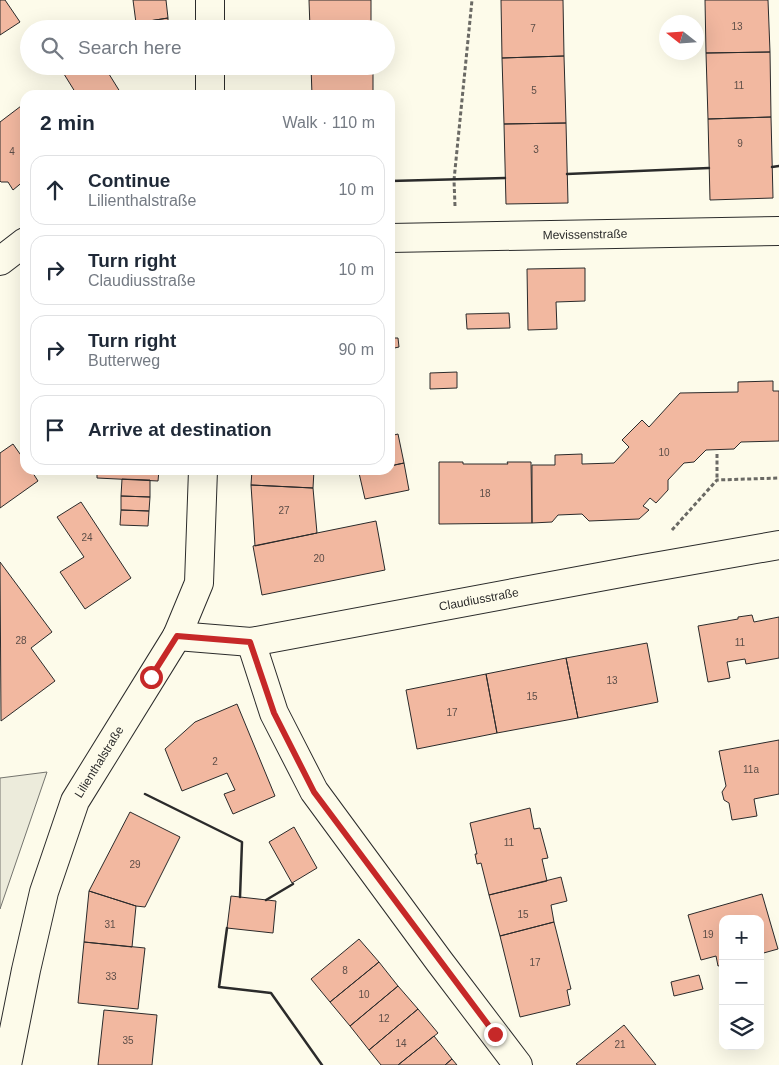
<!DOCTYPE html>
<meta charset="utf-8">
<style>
:root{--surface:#fff;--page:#f6f6f7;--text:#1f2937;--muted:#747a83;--line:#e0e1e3}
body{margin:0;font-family:Helvetica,sans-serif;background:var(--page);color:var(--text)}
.controls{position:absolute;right:15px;bottom:15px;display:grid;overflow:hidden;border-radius:10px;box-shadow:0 5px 20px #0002}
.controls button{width:45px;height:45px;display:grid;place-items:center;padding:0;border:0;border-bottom:1px solid var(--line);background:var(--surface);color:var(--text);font:25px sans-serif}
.compass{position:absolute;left:659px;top:15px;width:45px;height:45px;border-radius:50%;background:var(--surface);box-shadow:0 5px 20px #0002;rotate:287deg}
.stop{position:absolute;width:15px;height:15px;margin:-11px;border:4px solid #c62828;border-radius:50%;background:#fff}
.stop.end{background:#c62828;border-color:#fff;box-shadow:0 1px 5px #0008}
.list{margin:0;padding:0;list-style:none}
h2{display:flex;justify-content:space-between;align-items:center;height:65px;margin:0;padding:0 20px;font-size:21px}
h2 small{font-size:16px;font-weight:400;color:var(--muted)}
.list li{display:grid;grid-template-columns:32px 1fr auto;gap:15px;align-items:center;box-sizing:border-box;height:70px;margin:0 10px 10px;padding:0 10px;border:1px solid var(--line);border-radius:15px}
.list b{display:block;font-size:19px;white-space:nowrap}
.list p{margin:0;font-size:16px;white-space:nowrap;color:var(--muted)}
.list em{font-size:16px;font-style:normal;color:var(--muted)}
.icon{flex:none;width:28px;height:28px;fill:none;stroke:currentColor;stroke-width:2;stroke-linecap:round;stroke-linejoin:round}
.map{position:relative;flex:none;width:779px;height:1065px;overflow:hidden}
.search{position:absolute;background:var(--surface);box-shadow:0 5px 20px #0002;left:20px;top:20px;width:375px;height:55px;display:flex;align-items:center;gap:12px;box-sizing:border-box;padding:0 18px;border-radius:28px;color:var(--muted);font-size:19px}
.panel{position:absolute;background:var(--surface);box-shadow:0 5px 20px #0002;left:20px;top:90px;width:375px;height:385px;border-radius:15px}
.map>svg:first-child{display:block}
</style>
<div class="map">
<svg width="779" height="1065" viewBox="0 0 779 1065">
<rect width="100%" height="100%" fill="#fdfbea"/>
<!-- green -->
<path fill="#ecebdb" stroke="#74746e" d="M47,772L0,909V778Z"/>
<!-- building -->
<path fill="#f2b8a0" stroke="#2b2b2b" d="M0,0H5L20,22L0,35Z
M133,0H166L168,18L136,23Z
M309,0H371V29H310Z
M501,0H563L564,56L502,58Z
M705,0H768L770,52L706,53Z
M168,18V29H126L124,25Z
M770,52L771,117L708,119L706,53Z
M564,56L566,123L504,124L502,58Z
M59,66H104L122,95H77Z
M311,66H373V95H312Z
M25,103V180L13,190L8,182H1L0,181V122Z
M771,117L773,198L710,200L708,119Z
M566,123L568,203L506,204L504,124Z
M585,268V301L556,302L557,329L528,330L527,269Z
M509,313L510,328L467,329L466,314Z
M390,327L391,338H398L399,347L390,349Z
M457,372V388L430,389V373Z
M773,381V391H779V441L741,442L734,449L706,450L694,462L684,463L668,480V490L656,503L650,498L643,506L649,510L639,519L589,521L582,514L558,515L552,522L532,523V465H555V455L582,454V464L614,463L629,447L622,440L642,420L649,427L680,393L738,392V382Z
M398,434L404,463L390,466V436Z
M13,444L25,461V470H31L38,481L0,508V453Z
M439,462H463V464H508L507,462H531L532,523L439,524Z
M404,463L409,490L365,499L359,473L369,470H390V466Z
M97,470H159L158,481L97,478Z
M252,470H314L313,488L251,485Z
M122,479L150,480V497L121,496Z
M251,485L313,488L317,533L255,546Z
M121,496L150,497L149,511L121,510Z
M81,502L131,578L85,609L60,572L84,557L57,517Z
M121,510L149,511L148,526L120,525Z
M376,521L385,570L262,595L253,546Z
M0,562L52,632L31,648L55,681L1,721Z
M752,615L754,622L779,617V658L746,664L745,659L727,662L730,678L708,682L698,626L738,619V617Z
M647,643L658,702L578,718L566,658Z
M566,658L578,718L497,733L486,674Z
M486,674L497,733L417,749L406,690Z
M237,704L275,796L233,814L224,794L235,790L227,773L182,791L165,749L195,722Z
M779,740V794L754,799L757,816L732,820L729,803L724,800L722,792L726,786L719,751Z
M530,808L534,829L540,828L548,858L542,859L547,881L489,895L481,863L477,864L475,854H477L470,823Z
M130,812L180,837L145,907L136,906L89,891Z
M294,827L317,868L292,883L269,842Z
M561,877L567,901L551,905L554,922L500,936L489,895Z
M89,891L136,906L132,947L84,942Z
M762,894L778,949L760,954V919H723V965L718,966L716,956L701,960L688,915Z
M231,896L276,901L273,933L227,928Z
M554,922L571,989L567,990L570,1005L520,1017L500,936Z
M359,939L379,962L330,1002L311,979Z
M84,942L145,948L138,1009L78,1003Z
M379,962L398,986L350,1026L330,1002Z
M699,975L703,989L674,996L671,982Z
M398,986L418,1009L369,1050L350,1026Z
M418,1009L438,1033L398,1065H381L369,1050Z
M104,1010L157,1015L152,1065H98Z
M624,1025L656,1065H578L576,1064Z
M434,1036L452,1059L445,1065H398Z
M452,1059L457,1065H445Z"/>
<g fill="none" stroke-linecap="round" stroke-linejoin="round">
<!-- minor casing -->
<g stroke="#2b2b2b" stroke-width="30">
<g id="minor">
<path d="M210,0V29"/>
<path d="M210,95V66"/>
<path id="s1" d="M390,238L779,231"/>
<path d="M0,261L25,242"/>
<path id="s2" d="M177,636L251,642L637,570L779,545"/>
<path d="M251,642L274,713L314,791L439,961L518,1065"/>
<path id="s3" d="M7,1065L26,970L44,892L75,801L177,636L199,583L203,470"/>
</g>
</g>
<!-- path -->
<path stroke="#6a6964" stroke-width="3" stroke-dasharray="4 2.5" stroke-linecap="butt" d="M455,206L454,180L472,0
M717,454V480
M672,530L717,480L779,478"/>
<!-- minor -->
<use href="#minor" stroke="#fdfbea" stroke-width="28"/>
<!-- wall -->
<path stroke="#2b2b2b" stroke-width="2.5" d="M772,167L779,166
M567,174L709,168
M390,181L505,178
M145,794L242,842L240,897
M266,900L293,884
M227,928L219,987L271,993L322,1065"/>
</g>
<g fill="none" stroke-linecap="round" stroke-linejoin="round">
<!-- route -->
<path stroke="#c62828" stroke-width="6" d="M151,677L177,636L250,642L274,713L314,792L495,1034"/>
</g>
<g text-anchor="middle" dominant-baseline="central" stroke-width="4" stroke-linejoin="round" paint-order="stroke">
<!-- number labels -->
<g font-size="10" fill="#5d4e48">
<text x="737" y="26">13</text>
<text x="533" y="28">7</text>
<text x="739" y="85">11</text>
<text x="534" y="90">5</text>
<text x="740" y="143">9</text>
<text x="536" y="149">3</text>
<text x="12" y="151">4</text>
<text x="664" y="452">10</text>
<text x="485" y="493">18</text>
<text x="284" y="510">27</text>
<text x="87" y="537">24</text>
<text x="319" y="558">20</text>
<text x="21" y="640">28</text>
<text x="740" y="642">11</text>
<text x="612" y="680">13</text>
<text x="532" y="696">15</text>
<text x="452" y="712">17</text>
<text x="215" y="761">2</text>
<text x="751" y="769">11a</text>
<text x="509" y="842">11</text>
<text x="135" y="864">29</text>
<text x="523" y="914">15</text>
<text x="110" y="924">31</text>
<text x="708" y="934">19</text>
<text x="535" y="962">17</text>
<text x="345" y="970">8</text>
<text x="111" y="976">33</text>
<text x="364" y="994">10</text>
<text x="384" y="1018">12</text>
<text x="128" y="1040">35</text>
<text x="401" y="1043">14</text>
<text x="620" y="1044">21</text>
</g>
<!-- street labels -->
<g font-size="12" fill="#2b2b2b" stroke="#fdfbea">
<text stroke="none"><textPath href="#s1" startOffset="195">Mevissenstraße</textPath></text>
<text stroke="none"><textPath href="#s2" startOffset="306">Claudiusstraße</textPath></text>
<text stroke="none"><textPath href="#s3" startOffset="319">Lilienthalstraße</textPath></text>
</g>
</g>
</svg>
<div class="controls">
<button>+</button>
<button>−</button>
<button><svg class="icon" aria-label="layers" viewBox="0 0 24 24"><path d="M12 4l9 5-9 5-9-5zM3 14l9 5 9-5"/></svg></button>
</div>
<svg class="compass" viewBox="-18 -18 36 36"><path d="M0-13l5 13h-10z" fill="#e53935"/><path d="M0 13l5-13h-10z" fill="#747a83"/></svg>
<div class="stop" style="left:151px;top:677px"></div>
<div class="stop end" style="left:495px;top:1034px"></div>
<div class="search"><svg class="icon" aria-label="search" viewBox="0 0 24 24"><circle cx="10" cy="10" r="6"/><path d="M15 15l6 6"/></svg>Search here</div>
<section class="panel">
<h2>2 min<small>Walk · 110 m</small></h2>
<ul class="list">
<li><svg class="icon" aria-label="ahead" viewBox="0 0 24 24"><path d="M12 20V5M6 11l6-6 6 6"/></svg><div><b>Continue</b><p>Lilienthalstraße</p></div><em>10 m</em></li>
<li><svg class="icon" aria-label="right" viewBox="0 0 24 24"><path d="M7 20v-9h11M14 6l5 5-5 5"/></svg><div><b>Turn right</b><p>Claudiusstraße</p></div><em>10 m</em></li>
<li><svg class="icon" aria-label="right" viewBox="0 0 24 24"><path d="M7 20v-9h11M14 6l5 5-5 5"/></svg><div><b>Turn right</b><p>Butterweg</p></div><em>90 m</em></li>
<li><svg class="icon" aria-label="arrive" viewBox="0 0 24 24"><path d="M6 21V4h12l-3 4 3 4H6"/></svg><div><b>Arrive at destination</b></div></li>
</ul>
</section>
</div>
